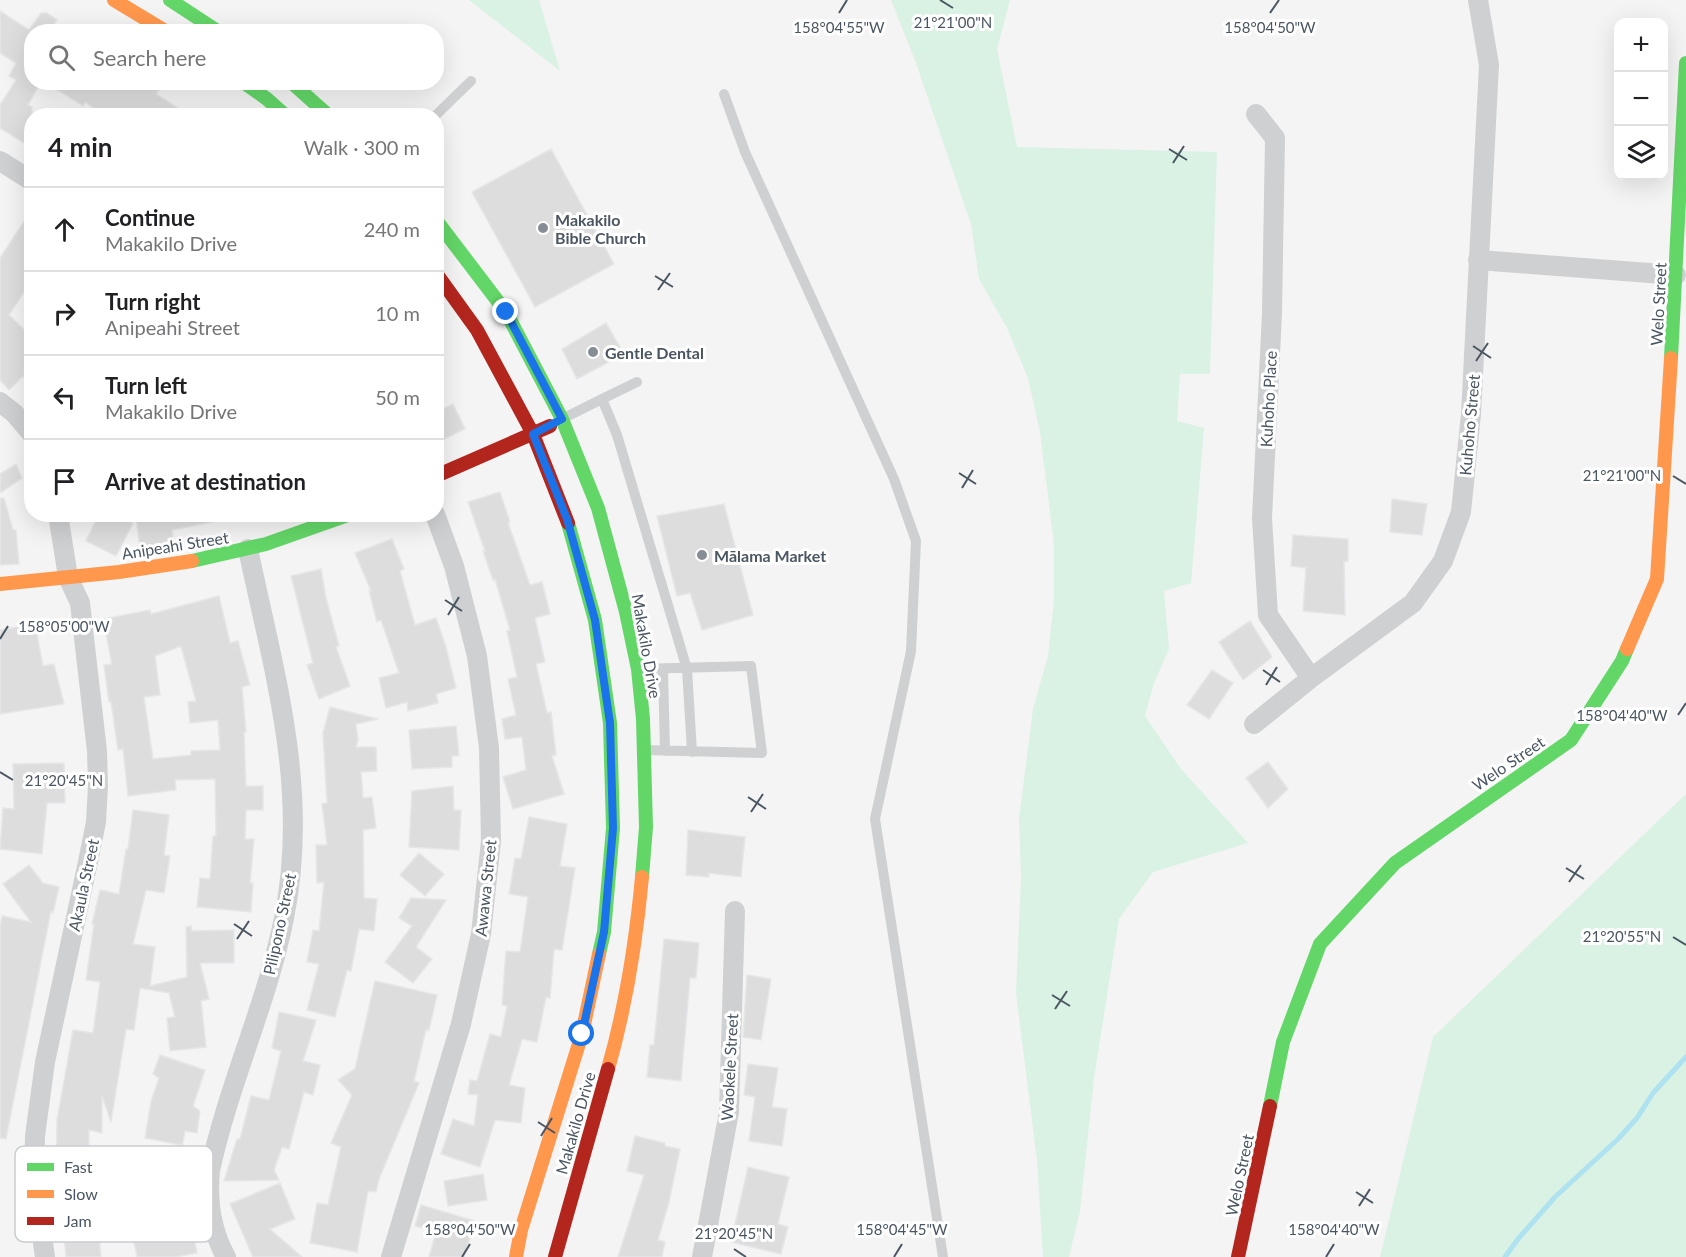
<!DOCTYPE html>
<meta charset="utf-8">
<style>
:root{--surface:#fff;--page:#f2f2f2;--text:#202124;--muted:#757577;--line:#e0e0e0}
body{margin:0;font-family:Lato,sans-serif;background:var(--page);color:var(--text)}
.controls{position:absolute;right:18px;top:18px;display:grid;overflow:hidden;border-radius:12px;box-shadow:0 6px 24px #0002}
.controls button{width:54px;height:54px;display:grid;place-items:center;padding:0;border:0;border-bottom:2px solid var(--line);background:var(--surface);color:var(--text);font:30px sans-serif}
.stop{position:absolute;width:18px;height:18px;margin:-14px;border:4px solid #1a73e8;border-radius:50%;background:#fff}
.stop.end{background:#1a73e8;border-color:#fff;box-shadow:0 2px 6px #0008}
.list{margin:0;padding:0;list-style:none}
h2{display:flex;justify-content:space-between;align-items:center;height:78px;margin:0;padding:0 24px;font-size:26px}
h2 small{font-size:20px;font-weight:400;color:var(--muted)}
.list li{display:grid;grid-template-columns:39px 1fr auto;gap:18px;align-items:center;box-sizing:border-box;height:84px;padding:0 24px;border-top:2px solid var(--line)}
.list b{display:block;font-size:22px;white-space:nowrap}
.list p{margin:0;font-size:20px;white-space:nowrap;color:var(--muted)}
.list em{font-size:20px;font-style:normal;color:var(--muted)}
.icon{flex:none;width:33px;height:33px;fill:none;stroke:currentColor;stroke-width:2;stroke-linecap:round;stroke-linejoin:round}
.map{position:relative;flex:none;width:1686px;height:1257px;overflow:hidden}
.search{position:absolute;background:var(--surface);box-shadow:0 6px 24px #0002;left:24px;top:24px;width:420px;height:66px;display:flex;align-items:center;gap:15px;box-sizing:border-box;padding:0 21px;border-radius:24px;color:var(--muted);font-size:22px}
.panel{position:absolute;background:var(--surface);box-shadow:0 6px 24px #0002;left:24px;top:108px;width:420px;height:414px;border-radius:24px}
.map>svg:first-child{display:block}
</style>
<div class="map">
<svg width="1686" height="1257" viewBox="0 0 1686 1257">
<rect width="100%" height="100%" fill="#f4f4f4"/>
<!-- green -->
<path fill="#d9f2e3" d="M469,0H539L560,71Z
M891,0H1010L997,49L1017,147L1217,152L1210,374H1180L1177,421L1204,428L1191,583L1164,591L1169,649L1154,683L1145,716L1181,769L1248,843L1153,872L1119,919L1094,1078L1080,1211L1069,1257H1043L1037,1160L1016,993L1021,877L1019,819L1033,709L1048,656L1054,600V544L1040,432L1028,378L1007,328L979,279L971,224L916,63Z
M1686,794V1257H1380L1433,1037Z"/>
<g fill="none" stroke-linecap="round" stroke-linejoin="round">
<!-- stream -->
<path stroke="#aee2f0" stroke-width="5" d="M1505,1257L1518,1239L1555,1197L1618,1139L1637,1118L1653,1093L1686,1057"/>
</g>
<!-- building -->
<path fill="#ddddde" stroke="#e5e6e7" stroke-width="1.5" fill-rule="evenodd" d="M0,11L29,30L41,13H47L57,20L49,32H31L32,82H41L28,105L32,107V148L0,128V105L16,80L9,76L16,63L0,53Z
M45,82H153L160,88L156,94L190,116H105L85,102L83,106Z
M551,149L614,264L535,307L472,192Z
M32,209V280L9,315L32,337V394L23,376L9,390L0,380V258Z
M606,323L624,354L577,379L562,349Z
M453,404L465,429L436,443V412Z
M16,464L22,478L0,493V474Z
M500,492L510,522L508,523L530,585L542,582L550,614L535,618L545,662L536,664L547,713L551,712L556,755L552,756L564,794L513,809L503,777L526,770L522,737L505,739L502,719L516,715L508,679L517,677L507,631L510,630L495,579L493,580L483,551H485L468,502Z
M0,498H4L13,530H16L19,564L0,565Z
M1392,499L1427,504L1422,535L1390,532Z
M724,504L753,615L702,630L690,593L677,596L657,516Z
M99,514H115L133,523L116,556L86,541Z
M136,514H218V521L172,530L174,546L140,550Z
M1293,535L1348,539V561L1344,562L1345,615L1303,611L1306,568L1291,566Z
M392,539L404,569L400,571L415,625L436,618L446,647L456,688L436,694L438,703L408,711L407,702L386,708L379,678L399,673L381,620L377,622L369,591H371L355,553Z
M321,569L326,598L339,646L336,647L350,686L319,699L307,665L313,663L291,576Z
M219,596L230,643L238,641L250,685L242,687L246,732H244L246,786H263V810H246L245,839H254L250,883H253L251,912L197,907L200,878L210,879L213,836H216L215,779L175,780L176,790L128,796L123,749L118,750L111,702H109L104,665L112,664L103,619L150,610L151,614ZM181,646L196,701L188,702L190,723L218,720L220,750L191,751V755L153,759L144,697L160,695L155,656Z
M1250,621L1272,657L1243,680L1219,642Z
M35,624L43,666L54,664L64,704L0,714V630Z
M1212,670L1233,683L1209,719L1187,705Z
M330,707L378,719L356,724L358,740L356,747H376L377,771L361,772L363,798L372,797L376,828L363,830L364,898L377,899L374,931L359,929L351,971L347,970L335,1017L307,1010L319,964L307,962L313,930L319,931L324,882L317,883L316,845H327L322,804L327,803L323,733Z
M456,726L459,756H452V767L412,769L409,730Z
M1268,762L1288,789L1268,808L1246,778Z
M64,763L65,803H47L42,854L0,849L3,808L14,809L13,764Z
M453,786L454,810H461L459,850L409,847L412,791Z
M133,810L169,815L164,855L170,856L164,893L146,890L133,944L155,947L150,986L187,977L186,927L191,926L192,931L234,930V963H200L209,999L201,1001L206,1047L170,1051L167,1018L175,1017L169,993L140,988L134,1030L126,1029L111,1122L102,1096V1133L89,1130V1184H103L104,1224H98L101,1257H66L63,1225H58V1173H56L57,1120L73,1030L93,1033L100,982L86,980L94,924H92L100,890L119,894L126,849H128Z
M529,817L567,824L560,866L575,868L562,950L554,949L550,998L546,997L537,1042L522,1039L509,1085L525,1088L521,1123L495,1120L480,1167L441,1154L453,1119L474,1126L478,1095L468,1094L470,1080L477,1081L490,1034L501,1037L507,1006L502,1005L506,951L520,952L528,897L509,894L515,858L521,859Z
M688,830L745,837L741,877L709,873V877L686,875Z
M419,853L444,874L425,896L400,875Z
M29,865L43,883L59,887L53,913L51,911L6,1139L0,1138V928L2,916L31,922L3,884Z
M411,898L446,900L416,947L432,959L413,983L385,962L412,926L399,918Z
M664,939L699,943L696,978H690L681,1081L647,1077L650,1045H654Z
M747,975L771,979L761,1040L743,1037Z
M375,981L437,995L429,1030L426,1029L414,1081L419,1083L379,1179L376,1192L368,1191L357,1252L310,1243L317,1203L328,1205L341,1147L331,1143L352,1095L338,1080L355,1069Z
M279,1012L316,1020L303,1061L320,1065L313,1095L304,1092L289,1149L282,1147L274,1170L279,1180L224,1181L237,1139H240L251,1096L269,1100L281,1051L272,1048Z
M160,1055L205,1070L193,1106L200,1111L197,1133L185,1131L180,1158L186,1159L175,1202L187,1200L197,1253L175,1257H137L130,1221L144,1219L125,1164L181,1145L145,1138L151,1102L159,1078L153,1074Z
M748,1064L778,1068L772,1107L787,1109L782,1146L749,1141L755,1097L744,1095Z
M635,1136L665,1143V1146L680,1149L669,1202L658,1240L665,1242L662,1257H618L644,1175L627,1171Z
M748,1167L789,1177L778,1224L788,1227L781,1254L731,1242Z
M483,1174L487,1200L448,1206L444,1181Z
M280,1183L295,1219L270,1229L302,1257H253L230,1204Z
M421,1205L475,1221L464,1257H429L436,1232L415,1226Z"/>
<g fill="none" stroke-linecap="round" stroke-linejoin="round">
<!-- lane -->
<path stroke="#ced0d2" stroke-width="10" d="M724,94L745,152L894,479L916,541L911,651L875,819L943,1257
M435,116L471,81
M602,399L637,382
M562,419L602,399L617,435L687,669L692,752
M638,669L751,666L762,753L645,750
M663,669L665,751"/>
<!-- street -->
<path stroke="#ced0d2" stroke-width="20" d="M1256,114L1275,138L1272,313L1262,518L1268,615L1311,678
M0,161L32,181
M1478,260L1676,275
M0,402L14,413L32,434
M1254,724L1311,678L1413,603L1443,561L1461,512L1471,414L1489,65L1478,0
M45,1257L34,1180L35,1136L45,1062L89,857L96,822L98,786L97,751L80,603L68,577L58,514
M226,1257C211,1230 207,1202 210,1171C228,1085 267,1004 284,918C310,790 274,673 248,549
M391,1257L461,1024L481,934L491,841L489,748L477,656L454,566L435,514
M702,1257L729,1112L735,911"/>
<!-- fast -->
<path stroke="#63d668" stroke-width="14" d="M170,0L219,32
M243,82L267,99L286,116
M291,82L329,116
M436,220L506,312L562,419L598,508L626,612L638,669L643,719L646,827L642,877
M1671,358L1686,63
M568,523L595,620L610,723L613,828L604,932L599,954
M192,561L266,544L351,514
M1270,1106L1283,1042L1320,944L1395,863L1571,740L1622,661L1627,649"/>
<!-- slow -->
<path stroke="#ff974d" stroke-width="14" d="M114,0L167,32
M0,584L119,572L192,561
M1627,649L1657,579L1671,358
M608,1069C626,1006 636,942 642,877
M516,1257L521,1230L582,1034L599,954"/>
<!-- jam -->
<path stroke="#b3261e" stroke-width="14" d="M436,273L477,330L533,434L568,523
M436,476L550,426
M555,1257L608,1069
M1238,1257L1270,1106"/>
</g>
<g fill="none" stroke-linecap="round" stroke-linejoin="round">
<!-- route -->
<path stroke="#1a73e8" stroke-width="8" d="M506,312L562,419L533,434L567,519L595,620L610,723L613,828L604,932L582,1034"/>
</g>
<!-- ticks -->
<path fill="none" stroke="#4a5661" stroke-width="2" d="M940,0L953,8M839,13L847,0M1270,13L1279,0M1169,149L1187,160M1173,163L1184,146M655,276L673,287M658,290L670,273M1473,346L1491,358M1476,361L1488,343M959,473L976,484M1673,476L1686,484M962,488L973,470M445,600L462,611M448,615L459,597M0,639L8,626M1263,670L1280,682M1266,685L1277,667M1678,715L1686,703M0,772L13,780M748,797L766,809M751,812L763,794M1566,868L1584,879M1569,882L1581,865M234,924L252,936M1673,937L1686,945M237,939L249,921M1052,995L1070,1006M1055,1009L1067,991M538,1122L555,1133M541,1136L552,1118M1356,1192L1373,1203M1359,1206L1370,1189M734,1249L746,1257M462,1257L470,1244M894,1257L902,1244M1326,1257L1334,1244"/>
<!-- markers -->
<g fill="#868d94" stroke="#fff" stroke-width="2">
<circle cx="543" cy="228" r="6"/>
<circle cx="593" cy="352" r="6"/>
<circle cx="702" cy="555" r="6"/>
</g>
<g text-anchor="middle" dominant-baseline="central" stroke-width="6" stroke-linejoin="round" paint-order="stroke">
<!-- poi labels -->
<g font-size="16" font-weight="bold" fill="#4a5661" stroke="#fff" text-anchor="start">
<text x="555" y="219">Makakilo<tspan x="555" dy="18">Bible Church</tspan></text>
<text x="605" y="352">Gentle Dental</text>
<text x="714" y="555">Mālama Market</text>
</g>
<!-- street labels -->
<g font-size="16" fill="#4a5661" stroke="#fff">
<text transform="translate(1658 304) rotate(-87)">Welo Street</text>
<text transform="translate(1268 399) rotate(-87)">Kuhoho Place</text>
<text transform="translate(1469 425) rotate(-85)">Kuhoho Street</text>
<text transform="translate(175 545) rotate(-9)">Anipeahi Street</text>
<text transform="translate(647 646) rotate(80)">Makakilo Drive</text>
<text transform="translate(1508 763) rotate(-34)">Welo Street</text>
<text transform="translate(83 885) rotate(-78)">Akaula Street</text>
<text transform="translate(485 888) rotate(-84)">Awawa Street</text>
<text transform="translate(279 924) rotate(-78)">Pilipono Street</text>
<text transform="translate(729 1067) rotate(-87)">Waokele Street</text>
<text transform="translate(575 1123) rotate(-74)">Makakilo Drive</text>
<text transform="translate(1239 1175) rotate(-78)">Welo Street</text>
</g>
</g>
<!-- legend -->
<rect x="15" y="1146" width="198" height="96" rx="9" fill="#fff" stroke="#c9ccd0" stroke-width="1.5"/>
<rect x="27" y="1163" width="27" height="8" fill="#63d668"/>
<rect x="27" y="1190" width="27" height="8" fill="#ff974d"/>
<rect x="27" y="1217" width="27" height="8" fill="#b3261e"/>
<g font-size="16" fill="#4a5661">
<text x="64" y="1173">Fast</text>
<text x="64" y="1200">Slow</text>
<text x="64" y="1227">Jam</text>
</g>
<g font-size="15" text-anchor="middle" fill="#4a5661" stroke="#fff" stroke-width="6" stroke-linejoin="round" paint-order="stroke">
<text x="953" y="28">21°21'00"N</text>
<text x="839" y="33">158°04'55"W</text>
<text x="1270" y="33">158°04'50"W</text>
<text x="1622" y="481">21°21'00"N</text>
<text x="64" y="632">158°05'00"W</text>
<text x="1622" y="721">158°04'40"W</text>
<text x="64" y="786">21°20'45"N</text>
<text x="1622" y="942">21°20'55"N</text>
<text x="470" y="1235">158°04'50"W</text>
<text x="902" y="1235">158°04'45"W</text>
<text x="1334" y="1235">158°04'40"W</text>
<text x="734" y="1239">21°20'45"N</text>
</g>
</svg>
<div class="controls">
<button>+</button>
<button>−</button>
<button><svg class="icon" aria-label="layers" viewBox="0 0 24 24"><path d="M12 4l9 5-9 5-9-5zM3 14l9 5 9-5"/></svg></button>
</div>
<div class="stop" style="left:582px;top:1034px"></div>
<div class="stop end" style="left:506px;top:312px"></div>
<div class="search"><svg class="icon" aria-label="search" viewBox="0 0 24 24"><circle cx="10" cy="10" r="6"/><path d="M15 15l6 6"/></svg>Search here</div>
<section class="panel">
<h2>4 min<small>Walk · 300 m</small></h2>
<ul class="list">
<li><svg class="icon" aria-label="ahead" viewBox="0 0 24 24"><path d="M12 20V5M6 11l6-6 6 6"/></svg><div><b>Continue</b><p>Makakilo Drive</p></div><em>240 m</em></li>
<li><svg class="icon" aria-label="right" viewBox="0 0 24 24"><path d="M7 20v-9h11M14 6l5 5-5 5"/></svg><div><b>Turn right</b><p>Anipeahi Street</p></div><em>10 m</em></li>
<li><svg class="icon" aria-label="left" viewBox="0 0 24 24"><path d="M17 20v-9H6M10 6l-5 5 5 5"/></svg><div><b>Turn left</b><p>Makakilo Drive</p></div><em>50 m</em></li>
<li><svg class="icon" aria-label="arrive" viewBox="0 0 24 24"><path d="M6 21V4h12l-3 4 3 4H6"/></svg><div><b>Arrive at destination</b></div></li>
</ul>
</section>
</div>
